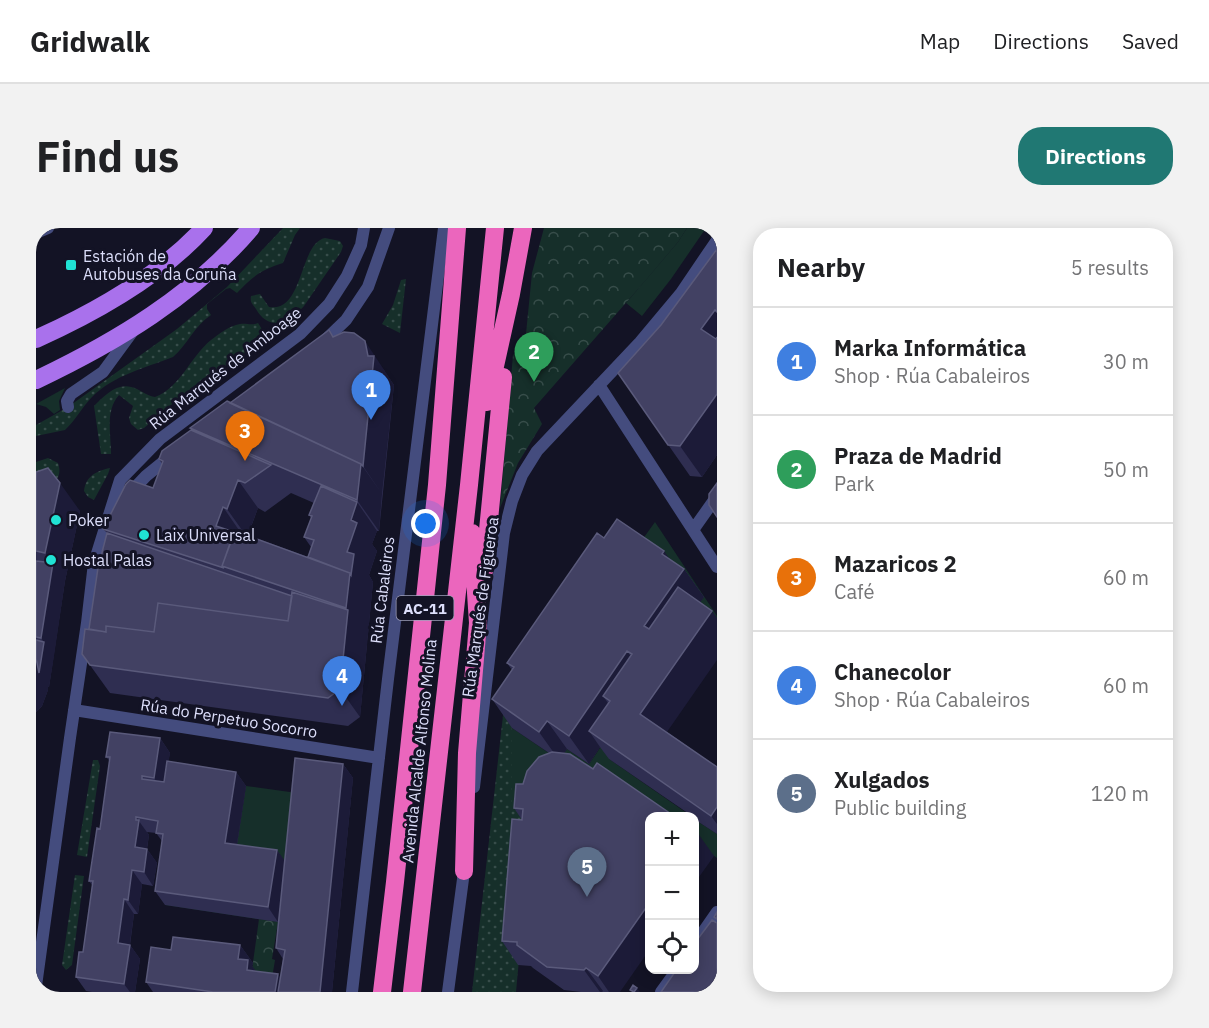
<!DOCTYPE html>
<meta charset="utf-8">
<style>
:root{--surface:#fff;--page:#f2f2f2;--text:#202124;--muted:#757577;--line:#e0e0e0;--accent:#207873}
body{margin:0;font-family:"IBM Plex Sans",sans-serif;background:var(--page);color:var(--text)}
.controls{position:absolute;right:18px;bottom:18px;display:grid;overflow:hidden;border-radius:12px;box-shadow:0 3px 15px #0003}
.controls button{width:54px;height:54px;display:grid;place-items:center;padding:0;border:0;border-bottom:2px solid var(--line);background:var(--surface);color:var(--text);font:30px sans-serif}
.you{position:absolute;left:390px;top:296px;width:21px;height:21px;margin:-15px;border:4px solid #fff;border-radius:50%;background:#1a73e8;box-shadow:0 0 0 9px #1a73e833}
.badge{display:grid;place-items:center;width:39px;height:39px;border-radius:50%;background:var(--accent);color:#fff;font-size:20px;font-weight:700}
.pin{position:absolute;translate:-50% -50px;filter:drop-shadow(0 2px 3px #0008)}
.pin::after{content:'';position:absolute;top:32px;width:21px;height:18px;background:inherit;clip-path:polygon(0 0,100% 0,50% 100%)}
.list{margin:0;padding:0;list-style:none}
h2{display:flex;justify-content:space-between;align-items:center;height:78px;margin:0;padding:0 24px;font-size:26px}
h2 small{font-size:20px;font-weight:400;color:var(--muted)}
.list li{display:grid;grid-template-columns:39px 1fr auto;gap:18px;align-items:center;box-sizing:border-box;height:108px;padding:0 24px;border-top:2px solid var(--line)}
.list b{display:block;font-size:22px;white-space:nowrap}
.list p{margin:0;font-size:20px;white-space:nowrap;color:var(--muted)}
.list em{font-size:20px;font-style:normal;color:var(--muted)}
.icon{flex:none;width:33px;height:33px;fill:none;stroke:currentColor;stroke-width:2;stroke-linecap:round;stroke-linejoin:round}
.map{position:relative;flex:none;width:681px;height:764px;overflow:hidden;border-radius:24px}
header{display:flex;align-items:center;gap:36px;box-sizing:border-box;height:84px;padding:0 30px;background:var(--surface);border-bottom:2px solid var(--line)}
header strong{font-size:28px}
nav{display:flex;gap:33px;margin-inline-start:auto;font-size:21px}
.intro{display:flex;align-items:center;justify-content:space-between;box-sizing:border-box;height:144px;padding:0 36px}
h1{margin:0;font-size:42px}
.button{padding:15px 27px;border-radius:24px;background:var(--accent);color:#fff;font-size:21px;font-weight:700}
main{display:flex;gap:36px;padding:0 36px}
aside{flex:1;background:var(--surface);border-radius:24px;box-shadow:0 3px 15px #0003}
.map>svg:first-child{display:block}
</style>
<header>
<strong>Gridwalk</strong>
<nav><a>Map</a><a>Directions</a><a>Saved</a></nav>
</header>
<div class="intro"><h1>Find us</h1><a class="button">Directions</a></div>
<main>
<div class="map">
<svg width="681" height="764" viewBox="0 0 681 764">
<defs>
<pattern id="park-crowns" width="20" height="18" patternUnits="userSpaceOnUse" patternTransform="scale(1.5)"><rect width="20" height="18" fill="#162f2a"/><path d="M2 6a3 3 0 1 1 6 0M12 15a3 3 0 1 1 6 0" fill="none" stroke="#374d4a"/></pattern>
<pattern id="garden-dots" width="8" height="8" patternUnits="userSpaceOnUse" patternTransform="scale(1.5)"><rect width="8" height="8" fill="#162f2a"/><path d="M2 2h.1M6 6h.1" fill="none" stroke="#374d4a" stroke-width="1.8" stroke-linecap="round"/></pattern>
</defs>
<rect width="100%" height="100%" fill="#131325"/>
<!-- grass -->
<path fill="#162f2a" d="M651,0H670L635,51L606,88L590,75L642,14Z
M29,160L23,173L24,182L18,186L10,179L0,176Z
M619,294L681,388V401L601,319Z
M611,451L573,531L655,588H621L476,578V500L523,532L531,521L553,536Z
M210,558L261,565L242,694L129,677L199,629Z
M658,591L681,606V630L659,615Z"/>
<!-- park -->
<path fill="url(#park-crowns)" d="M508,0H651L642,14L609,53L498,180L506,196L482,235L464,280L477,127L489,116L496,45Z
M223,691L242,694L236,731L239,732L234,762L215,749Z"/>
<!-- garden -->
<path fill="url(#garden-dots)" d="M247,0H264L259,7L247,35C225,42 217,48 201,65L194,60L190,61L171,76V81L175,87C158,98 152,116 137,129C109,140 78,147 56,169C46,179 40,192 29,202L0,208V197L32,179L141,101L191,59Z
M289,10L304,13L307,18L305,24L268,78C253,95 233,104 220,81C216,75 214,75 215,68L224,66L233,79C268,85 263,15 289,10Z
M370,51L364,105L346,96L357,77L365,52Z
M222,95L229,106L226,113L141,172L108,200L102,202L95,196L93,190L97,178L83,167C69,183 75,205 75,226H65L58,178C70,166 83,152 101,161C107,164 112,168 119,169C145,159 154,129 175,112C183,106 193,98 204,96C211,95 215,98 222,95Z
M12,230L22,235C28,253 14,257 0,264V234Z
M74,240L72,246L58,272L52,269L48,263C50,248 60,243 74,240Z
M471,452L498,468L476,500V578L497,579L480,764H436Z
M57,532H62L64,538L51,629L41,627Z
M39,647L48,648L36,737L30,742L26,737Z"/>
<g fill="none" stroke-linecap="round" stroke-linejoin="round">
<!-- lane -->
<path stroke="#444c7e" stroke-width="12" d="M0,5L12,0
M32,179L31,173L35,166L67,144L97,103"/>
<!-- street -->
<path stroke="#444c7e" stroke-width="12" d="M285,116L310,92L332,59L353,0
M563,157L681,339
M92,267L110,248L137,226
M657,302L681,268
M38,482L343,530
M438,559L468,305L476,273L486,247L501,223L604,114L645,65L681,12
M658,717L681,684
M0,758L34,510L51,395L58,335L84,252L124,211L264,106L293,76L311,48L325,17L328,0
M316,764L352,451L408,0
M412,764L429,636
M625,764L641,742"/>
<!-- primary -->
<path stroke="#a971ec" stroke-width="18" d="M0,111C60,84 123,49 168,0
M0,152C80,114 157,68 215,0"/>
<!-- highway -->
<path stroke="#eb66bd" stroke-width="18" d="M451,174L475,66L487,0
M448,343L467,149
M428,643L431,525L442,395L436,305
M346,764L359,654L401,257L421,0
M376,764L433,257L459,0"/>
</g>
<!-- wall -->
<path fill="#2f2e51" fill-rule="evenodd" d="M681,21V227L666,249L654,248L582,145L625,97Z
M297,109L348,142L349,144L358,157L343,303H341L336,316L341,323L333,347L337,354L324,489L312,498L74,465L46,426L53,401L71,305L67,301L117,260L126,236L123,231L155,202L154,200ZM255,265L278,275L273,287L275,290L268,309L275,319L272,329L212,307L222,280L229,284Z
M0,244L44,283L29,353L13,459L12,458V462L6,478L0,484Z
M568,310L633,331L648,341L668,369L664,374L631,504L681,539V606L658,591V588H656L573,531L564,519L553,536L531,521L528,525L584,764H545L528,762L497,740L495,738L482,737L466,713L486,592L478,580L487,556L513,525L476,500L456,471L476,442L471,435Z
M124,510L134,525L132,534L200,544L210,558L201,617L241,622L248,633L307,536L317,550L296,764H117L110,754L135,722L204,717L217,735L216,738L220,744L244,750L247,731L240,720L242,694L129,677L119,663L126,613L120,605L111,604L113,607L111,621L121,635L117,658L106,656L102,686H98L94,717L104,731L99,764H56L50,763L40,749L47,724L56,657L53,653L64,601L74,533L70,529Z"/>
<!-- shaded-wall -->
<path fill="#1c1b38" d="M679,82L681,85V123L665,101Z
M329,113L358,157L346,266L327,238L332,128Z
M681,166V227L666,249L644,218Z
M325,236L346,266L343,303L321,272Z
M202,252L222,280L211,309L191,281Z
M24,255L44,283L29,353L9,325Z
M321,274L341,303L336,316L341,323L333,347L337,354L324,489L304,461L312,382L310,380L311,324L315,292Z
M187,279L207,308L180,298Z
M628,323L644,346L648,341L668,369L628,426L608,398L626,326Z
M17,335L29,353L18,428L5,410Z
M676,383L681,390V432L624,514L604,486Z
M8,414L18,428L13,459L12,458V462L6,478L0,484V428Z
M591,423L611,451L574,473L567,468L583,491L553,503L564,519L553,536L533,508Z
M511,493L531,521L523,532L503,504Z
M124,510L134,525L128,564L118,550Z
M307,536L317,550L296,764H284Z
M200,544L210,558L199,629L189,615Z
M681,579V596L675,588Z
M100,589L113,607L110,626L111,621L121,635L117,658L108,644L99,619Z
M661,604L678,628L658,656V609Z
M241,622L251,636L242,694L232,679Z
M96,642L106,656L102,686L92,672Z
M88,671L98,686L92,729L82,715Z
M614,674V721L584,764H573L562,748Z
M94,717L104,731L99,764H94L88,756Z
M204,717L217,735L216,738L225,750L224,760L202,731Z
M550,740L567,763L566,764H564L548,742Z
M242,746L254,764H239Z
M681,756V764H676Z
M601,760L604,764H598Z"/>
<!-- building -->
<path fill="#424163" stroke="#5a5a7b" stroke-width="1.5" d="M681,21V84L679,82L665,101L680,111L681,109V166L644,218L632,217L582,145L625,97Z
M293,102L297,109L308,104L318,105L329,113L332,128H338L327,238L325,236L194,175Z
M191,173L325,236L321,272L154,200Z
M155,202L235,237L209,255L202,252L191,281L187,279L180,298L198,304L186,338L188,340L67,301L90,256L94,252L117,260L127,233L123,231L126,223Z
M12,240L24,255L9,325L0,323V244Z
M681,255V289L673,277V266Z
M285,258L321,274L315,292L321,295L311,324L318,326L315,347L314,345L272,329L278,312L268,309L276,288L273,287Z
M581,291L628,323L626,326L648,341L608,398L613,401L642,359L676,383L604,486L681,539V579L675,588L553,503L574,473L567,468L596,426L591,423L533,508L511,493L503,504L456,471L478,439L471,435L561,305L568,310Z
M199,303L314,345L310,380L186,338Z
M71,305L256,368L252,393L122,375L118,404L70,398V404L53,401L62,340Z
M0,333L17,335L5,410L0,409Z
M256,364L312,382L304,461L292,470L54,437L46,426L49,401L70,404V398L118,404L122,375L252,393Z
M0,412L8,414L3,445L1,435L0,431Z
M74,504L124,510L118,550L106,548V551L128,554L131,533L200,544L189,615L241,622L232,679L119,663L127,606L120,605L122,593L100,589V592H103L99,619L111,621L108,644L96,642L92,672L88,671L82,715L94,717L88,756L40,749L43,724H47L57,653H53L61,600L64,601L74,529H70Z
M516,524L534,526L557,541L561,535L638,588H614V674L562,748L550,740L548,742L511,739L481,717V714L466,713L476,591L486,592L487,581L478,580L480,556H487L491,543L503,529Z
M259,530L307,536L284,764H242L249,722L240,720Z
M681,684V691L678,689Z
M676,692L681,695V756L676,764H625L641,741H658V716Z
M137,709L204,717L202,731L212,732L211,742L242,746L239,764H177L110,754L115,719L135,722Z
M597,757L601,760L598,764L594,762Z"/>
<!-- markers -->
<g fill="#20e2d4" stroke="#131325" stroke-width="2">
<rect x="29" y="31" width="12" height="12" rx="3"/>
<circle cx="20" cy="292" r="6"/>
<circle cx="108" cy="307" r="6"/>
<circle cx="15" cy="332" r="6"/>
</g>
<g text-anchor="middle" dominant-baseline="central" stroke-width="6" stroke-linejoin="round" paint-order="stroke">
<!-- shield labels -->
<rect fill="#131325" stroke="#a0a1ba" stroke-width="1.5" x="360.5" y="368" width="57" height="24" rx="4.5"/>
<g font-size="15" font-weight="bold" fill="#dcdefa">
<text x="389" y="380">AC-11</text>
</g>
<!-- poi labels -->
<g font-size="16" fill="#dcdefa" stroke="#131325" text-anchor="start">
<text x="47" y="28">Estación de<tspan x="47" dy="18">Autobuses da Coruña</tspan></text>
<text x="32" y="292">Poker</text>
<text x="120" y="307">Laix Universal</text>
<text x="27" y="332">Hostal Palas</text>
</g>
<!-- street labels -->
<g font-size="16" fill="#dcdefa" stroke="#131325">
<text transform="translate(189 140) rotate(-38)">Rúa Marqués de Amboage</text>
<text transform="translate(346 362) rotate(-83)">Rúa Cabaleiros</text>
<text transform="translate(444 379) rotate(-82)">Rúa Marqués de Figueroa</text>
<text transform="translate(193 490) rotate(9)">Rúa do Perpetuo Socorro</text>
<text transform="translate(383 523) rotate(-84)">Avenida Alcalde Alfonso Molina</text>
</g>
</g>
</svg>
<div class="controls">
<button>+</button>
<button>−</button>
<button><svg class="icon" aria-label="locate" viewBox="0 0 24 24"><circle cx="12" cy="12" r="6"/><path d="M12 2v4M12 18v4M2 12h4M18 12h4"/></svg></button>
</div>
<div class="you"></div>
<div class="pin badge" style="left:335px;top:192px;background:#3f7fe0">1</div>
<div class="pin badge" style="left:498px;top:154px;background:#2e9e5b">2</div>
<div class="pin badge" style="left:209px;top:233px;background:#e8710a">3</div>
<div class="pin badge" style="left:306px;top:478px;background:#3f7fe0">4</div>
<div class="pin badge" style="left:551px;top:669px;background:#5c6f8a">5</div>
</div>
<aside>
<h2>Nearby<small>5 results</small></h2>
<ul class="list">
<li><span class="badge" style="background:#3f7fe0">1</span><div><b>Marka Informática</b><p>Shop · Rúa Cabaleiros</p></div><em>30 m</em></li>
<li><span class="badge" style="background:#2e9e5b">2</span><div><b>Praza de Madrid</b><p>Park</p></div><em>50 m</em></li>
<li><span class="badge" style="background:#e8710a">3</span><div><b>Mazaricos 2</b><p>Café</p></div><em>60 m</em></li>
<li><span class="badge" style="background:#3f7fe0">4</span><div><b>Chanecolor</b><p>Shop · Rúa Cabaleiros</p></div><em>60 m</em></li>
<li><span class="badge" style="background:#5c6f8a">5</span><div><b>Xulgados</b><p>Public building</p></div><em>120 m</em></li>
</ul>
</aside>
</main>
